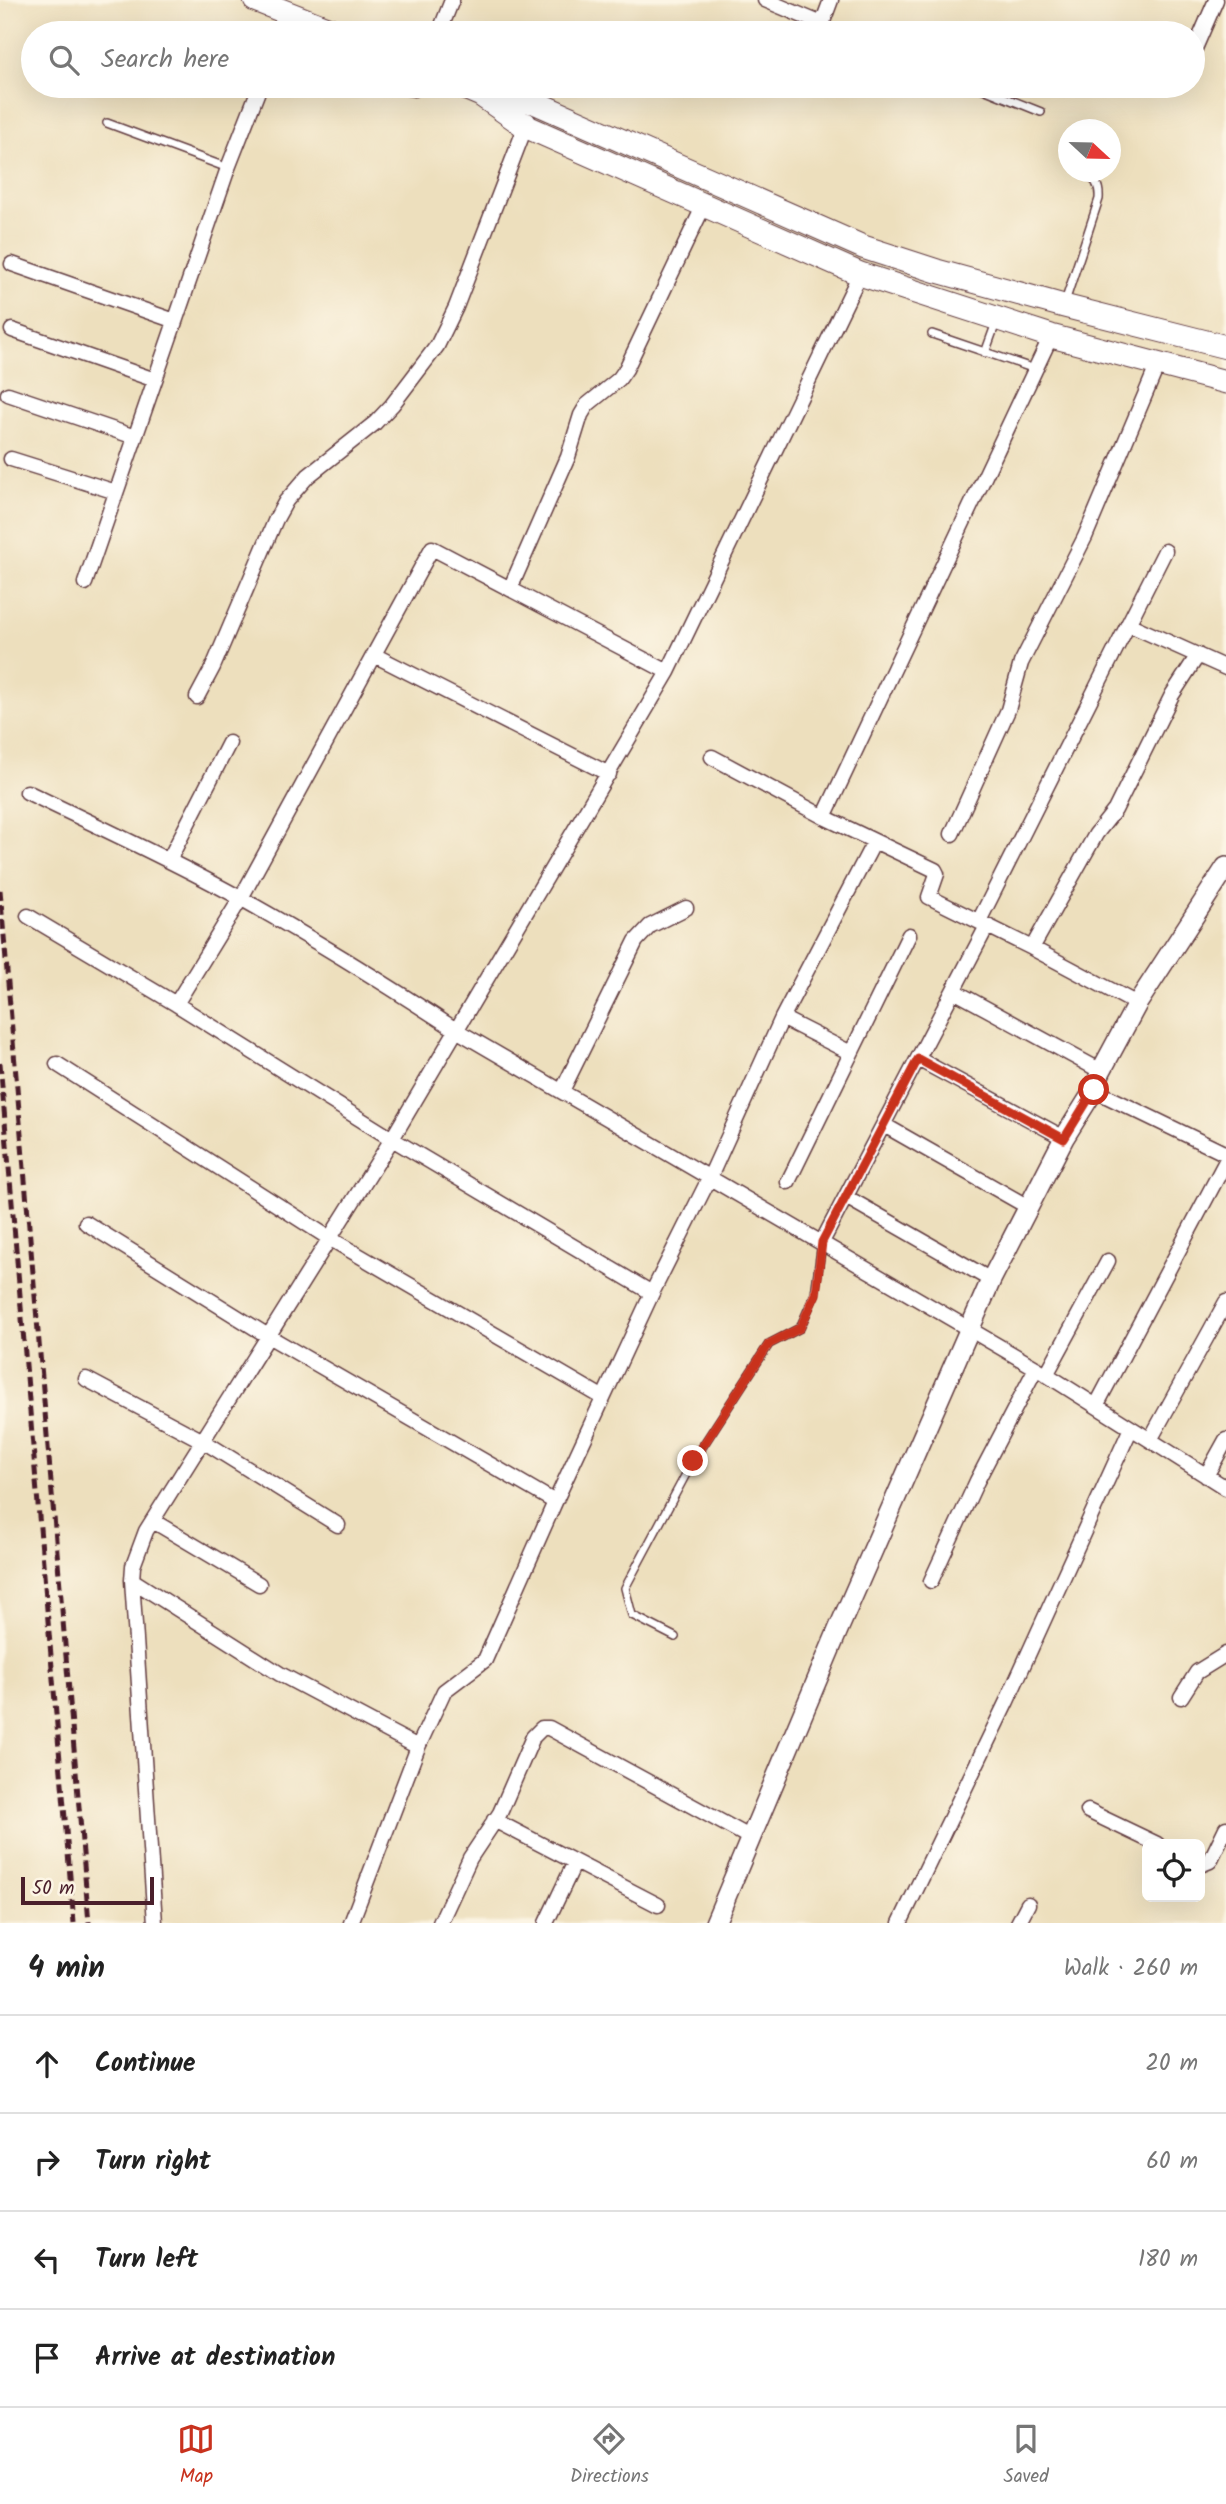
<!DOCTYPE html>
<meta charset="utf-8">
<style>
:root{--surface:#fff;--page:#f2f2f2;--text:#222;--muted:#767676;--line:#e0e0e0;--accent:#c8321e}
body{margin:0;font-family:Kalam,sans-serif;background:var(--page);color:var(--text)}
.controls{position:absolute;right:21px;bottom:21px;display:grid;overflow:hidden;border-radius:10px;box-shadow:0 7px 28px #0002}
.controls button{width:63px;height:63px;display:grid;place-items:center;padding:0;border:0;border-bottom:2px solid var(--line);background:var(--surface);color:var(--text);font:35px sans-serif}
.compass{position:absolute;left:1058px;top:119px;width:63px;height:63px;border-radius:50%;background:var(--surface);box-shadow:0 7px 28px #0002;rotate:112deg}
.scale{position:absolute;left:21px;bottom:18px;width:133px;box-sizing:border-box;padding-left:7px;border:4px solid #4a1f2b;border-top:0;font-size:19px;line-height:24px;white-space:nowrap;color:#4a1f2b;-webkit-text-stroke:5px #fcf5e5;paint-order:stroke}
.stop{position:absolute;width:21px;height:21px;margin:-16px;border:5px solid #c8321e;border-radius:50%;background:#fff}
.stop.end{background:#c8321e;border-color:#fff;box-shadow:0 2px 7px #0008}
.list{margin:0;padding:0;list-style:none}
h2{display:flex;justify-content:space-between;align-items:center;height:91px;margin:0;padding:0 28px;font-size:30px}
h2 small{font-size:23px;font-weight:400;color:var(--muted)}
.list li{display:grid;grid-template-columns:46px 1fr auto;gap:21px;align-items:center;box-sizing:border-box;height:98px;padding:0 28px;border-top:2px solid var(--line)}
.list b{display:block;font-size:26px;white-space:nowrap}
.list em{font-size:23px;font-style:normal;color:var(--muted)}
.icon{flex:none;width:38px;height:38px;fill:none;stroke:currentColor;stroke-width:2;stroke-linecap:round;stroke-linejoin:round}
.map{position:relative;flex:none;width:1226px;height:1923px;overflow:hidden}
.search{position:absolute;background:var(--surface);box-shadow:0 7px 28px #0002;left:21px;right:21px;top:21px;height:77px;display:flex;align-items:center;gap:18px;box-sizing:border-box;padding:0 24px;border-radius:38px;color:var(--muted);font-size:26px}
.sheet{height:483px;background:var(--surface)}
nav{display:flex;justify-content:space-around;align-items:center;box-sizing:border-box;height:98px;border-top:2px solid var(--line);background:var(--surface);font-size:19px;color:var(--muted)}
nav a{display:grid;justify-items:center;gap:4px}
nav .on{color:var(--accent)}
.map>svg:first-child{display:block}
</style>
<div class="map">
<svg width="1226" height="1923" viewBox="0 0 1226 1923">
<rect width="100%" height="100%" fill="#fcf5e5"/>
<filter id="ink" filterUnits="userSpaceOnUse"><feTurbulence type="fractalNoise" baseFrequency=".0143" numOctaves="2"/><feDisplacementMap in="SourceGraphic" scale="14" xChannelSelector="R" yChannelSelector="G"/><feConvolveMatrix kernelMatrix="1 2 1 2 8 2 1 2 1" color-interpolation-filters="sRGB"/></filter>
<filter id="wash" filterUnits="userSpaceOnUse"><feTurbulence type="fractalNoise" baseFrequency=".00686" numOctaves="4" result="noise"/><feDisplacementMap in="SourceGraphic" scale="28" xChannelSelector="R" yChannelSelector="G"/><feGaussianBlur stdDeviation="1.57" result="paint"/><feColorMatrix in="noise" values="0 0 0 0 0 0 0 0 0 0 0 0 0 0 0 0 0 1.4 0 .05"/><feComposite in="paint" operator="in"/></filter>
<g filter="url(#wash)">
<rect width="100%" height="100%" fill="#eddfbd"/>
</g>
<g filter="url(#ink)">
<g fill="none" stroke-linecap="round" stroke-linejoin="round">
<!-- service casing -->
<g stroke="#623c41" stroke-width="10">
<path id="service" d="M822,25L844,33
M976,86L1041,112
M107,123L228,168
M1065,302L1099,199C1100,185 1095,179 1084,172
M932,334L1035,369
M985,353L997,320
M675,1637L632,1615L625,1588L693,1461L769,1344L800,1328L815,1294L822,1242"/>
</g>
<!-- minor casing -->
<g stroke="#623c41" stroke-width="17">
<path id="minor" d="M765,0L822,24L831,0
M439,33L452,0
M1193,53L1216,0
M398,86L414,89L418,86
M12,264L175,321
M12,330L155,380
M1051,336L824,817L935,870L937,874L929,897L1032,948L1096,834L1115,810L1172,695L1198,655
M8,394L135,437
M11,459L116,492
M85,583L228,168L260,86
M510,589L568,457L581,415L587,405L619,379L626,369L704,205
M1128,624L1226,668
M374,655L609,774
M197,697L213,667L276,519L286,501L308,476L375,423L392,405L437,346L456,307L528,120
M712,757L824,817
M27,792C99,827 172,860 242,899C315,940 386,984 456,1030L1036,1368L1226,1488
M952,834L1008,710L1021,663L1085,537L1158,364
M169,860L229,743
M28,916L176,1004
M979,921L1165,551
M1032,948L1137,1004
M954,991L1101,1071
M782,1018L851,1053
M918,1059L1064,1138
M57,1064L329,1238L602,1397
M1094,1090L1226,1154
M562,1091L636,941L650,926L686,908
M884,1125L1030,1208
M788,1182L909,935
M846,1197L991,1280
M86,1223L268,1336L555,1502
M822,1242L987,926
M652,1293L710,1177L782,1018L874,842
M1046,1375L1108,1261
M86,1379L203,1441L338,1525
M1096,1406L1226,1161
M1150,1440L1226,1302
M1206,1476L1226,1440
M153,1521L259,1584
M132,1580L280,1674L418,1747
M931,1581L977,1481L1036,1368
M1181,1697L1197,1672L1226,1654
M1088,1811L1157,1844
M494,1820L658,1905
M1200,1865L1210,1861L1226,1828
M155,1923L132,1580L133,1566L146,1531L392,1139L668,672L860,274
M351,1923L418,1747L444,1691L485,1660L555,1502L652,1293L392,1139L176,1004L241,898L432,548L668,672
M440,1923L470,1858L500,1813L533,1737L542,1728H549L751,1838
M546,1923L575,1862
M900,1923L1007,1701L1131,1428
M1018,1923L1028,1904"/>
</g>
<!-- tertiary casing -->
<g stroke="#623c41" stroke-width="22">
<path id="tertiary" d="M715,1923L838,1630L991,1280L1064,1138L1094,1090L1101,1071L1137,1004L1226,867"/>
</g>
<!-- primary casing -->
<g stroke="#623c41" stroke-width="25">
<path id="primary" d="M255,0L339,33
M460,86L481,95L525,126L860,274L1051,336L1226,382
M487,96L534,102L863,247L937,271L1064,306L1226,347"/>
</g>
<!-- service -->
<use href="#service" stroke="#fff" stroke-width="7"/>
<!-- minor -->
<use href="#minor" stroke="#fff" stroke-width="14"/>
<!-- tertiary -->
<use href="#tertiary" stroke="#fff" stroke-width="19"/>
<!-- primary -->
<use href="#primary" stroke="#fff" stroke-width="23"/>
<!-- rail -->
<path stroke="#4a1f2b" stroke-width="5" stroke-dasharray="10 5" stroke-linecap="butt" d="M0,890L89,1923
M0,1063L74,1923"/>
</g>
</g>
<g fill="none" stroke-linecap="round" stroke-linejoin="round" filter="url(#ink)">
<!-- route -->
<path stroke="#c8321e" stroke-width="9" d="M693,1461L769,1344L800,1328L816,1294L822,1242L918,1059L1064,1139L1094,1090"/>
</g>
</svg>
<div class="controls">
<button><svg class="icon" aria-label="locate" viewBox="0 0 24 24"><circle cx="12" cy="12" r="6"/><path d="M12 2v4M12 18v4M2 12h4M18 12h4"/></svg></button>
</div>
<svg class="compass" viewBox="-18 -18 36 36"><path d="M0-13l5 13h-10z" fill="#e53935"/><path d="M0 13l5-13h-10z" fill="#767676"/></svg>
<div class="scale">50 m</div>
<div class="stop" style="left:1094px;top:1090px"></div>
<div class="stop end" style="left:693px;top:1461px"></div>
<div class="search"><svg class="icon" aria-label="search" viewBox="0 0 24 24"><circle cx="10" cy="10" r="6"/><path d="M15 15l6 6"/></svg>Search here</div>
</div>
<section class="sheet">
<h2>4 min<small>Walk · 260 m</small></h2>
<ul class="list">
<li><svg class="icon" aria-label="ahead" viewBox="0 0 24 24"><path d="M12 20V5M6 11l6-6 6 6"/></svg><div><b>Continue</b></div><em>20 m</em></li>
<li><svg class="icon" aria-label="right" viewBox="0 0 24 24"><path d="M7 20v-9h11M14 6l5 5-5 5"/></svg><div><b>Turn right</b></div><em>60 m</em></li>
<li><svg class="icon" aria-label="left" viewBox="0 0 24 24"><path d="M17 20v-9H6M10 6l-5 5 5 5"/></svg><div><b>Turn left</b></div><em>180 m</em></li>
<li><svg class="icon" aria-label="arrive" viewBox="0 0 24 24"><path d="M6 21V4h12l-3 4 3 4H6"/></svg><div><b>Arrive at destination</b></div></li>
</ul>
</section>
<nav>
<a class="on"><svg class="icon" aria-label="map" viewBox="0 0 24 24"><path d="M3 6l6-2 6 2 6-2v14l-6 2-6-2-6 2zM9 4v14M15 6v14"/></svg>Map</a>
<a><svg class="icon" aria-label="directions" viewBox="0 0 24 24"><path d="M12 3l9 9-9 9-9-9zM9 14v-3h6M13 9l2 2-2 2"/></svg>Directions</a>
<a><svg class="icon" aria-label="saved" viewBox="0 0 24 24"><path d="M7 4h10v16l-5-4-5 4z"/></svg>Saved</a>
</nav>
